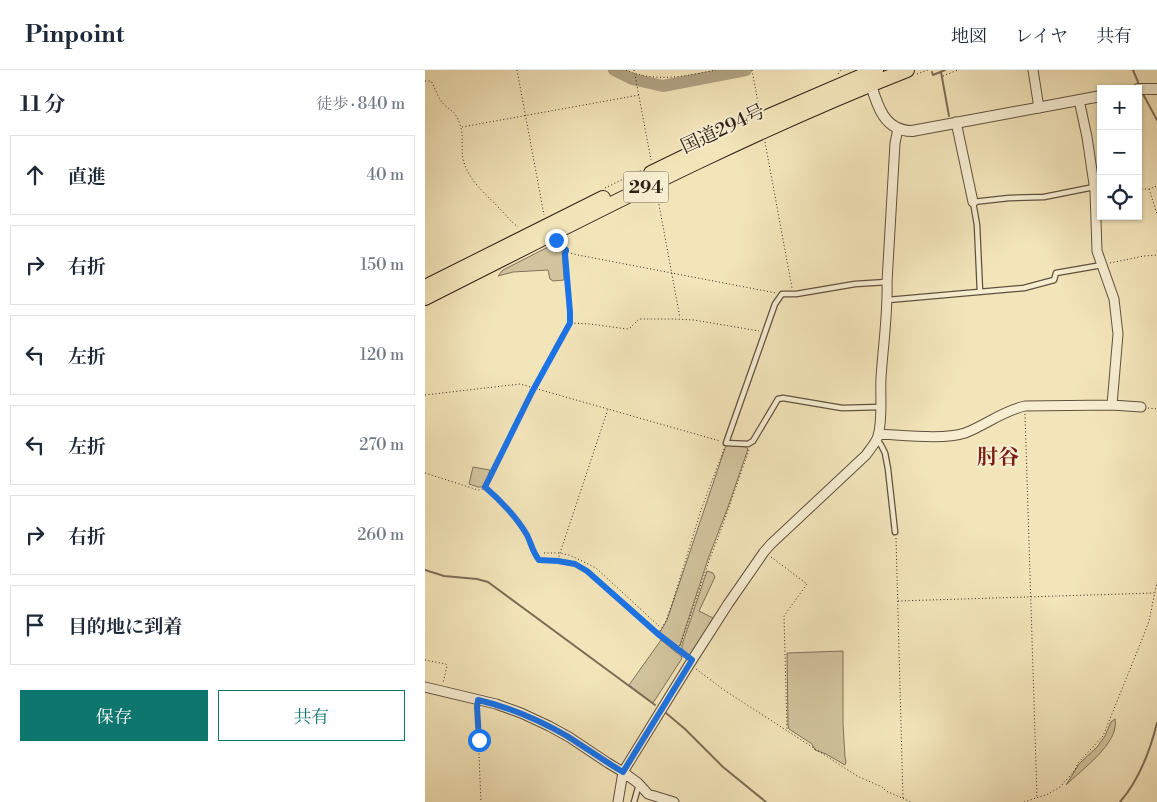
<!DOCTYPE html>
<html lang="ja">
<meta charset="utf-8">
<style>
:root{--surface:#fff;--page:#f2f2f3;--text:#1f2937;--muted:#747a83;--line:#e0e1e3;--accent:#0f766e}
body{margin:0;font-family:"Libre Bodoni","Noto Serif JP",serif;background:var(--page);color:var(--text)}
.controls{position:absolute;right:15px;top:15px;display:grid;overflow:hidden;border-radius:0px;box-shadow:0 1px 4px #0004}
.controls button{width:45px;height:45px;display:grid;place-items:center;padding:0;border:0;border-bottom:1px solid var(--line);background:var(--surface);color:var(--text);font:25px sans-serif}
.stop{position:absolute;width:15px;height:15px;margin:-11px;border:4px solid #1a73e8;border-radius:50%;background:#fff}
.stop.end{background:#1a73e8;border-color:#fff;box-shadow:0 1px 5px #0008}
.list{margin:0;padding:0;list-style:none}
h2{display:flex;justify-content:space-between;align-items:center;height:65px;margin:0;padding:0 20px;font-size:21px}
h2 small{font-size:16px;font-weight:400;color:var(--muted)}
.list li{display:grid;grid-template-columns:32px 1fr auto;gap:15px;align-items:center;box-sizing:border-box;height:80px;margin:0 10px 10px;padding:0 10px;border:1px solid var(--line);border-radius:0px}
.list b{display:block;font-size:19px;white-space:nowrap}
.list em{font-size:16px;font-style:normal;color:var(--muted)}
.actions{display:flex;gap:10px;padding:15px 20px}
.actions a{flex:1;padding:11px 0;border:1px solid var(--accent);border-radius:0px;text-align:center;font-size:18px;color:var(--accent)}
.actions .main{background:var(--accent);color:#fff}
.icon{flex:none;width:28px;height:28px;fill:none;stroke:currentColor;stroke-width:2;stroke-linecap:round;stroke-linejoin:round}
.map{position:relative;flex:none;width:732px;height:732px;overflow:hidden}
header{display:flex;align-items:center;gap:30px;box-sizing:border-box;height:70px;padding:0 25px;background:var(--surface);border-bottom:1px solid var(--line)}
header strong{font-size:24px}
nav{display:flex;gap:28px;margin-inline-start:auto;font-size:18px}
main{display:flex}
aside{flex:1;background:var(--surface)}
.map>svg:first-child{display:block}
</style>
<header>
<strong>Pinpoint</strong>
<nav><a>地図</a><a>レイヤ</a><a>共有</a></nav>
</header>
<main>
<aside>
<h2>11 分<small>徒歩 · 840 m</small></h2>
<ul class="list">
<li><svg class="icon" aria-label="ahead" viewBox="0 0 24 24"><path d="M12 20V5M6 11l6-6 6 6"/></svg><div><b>直進</b></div><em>40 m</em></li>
<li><svg class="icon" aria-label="right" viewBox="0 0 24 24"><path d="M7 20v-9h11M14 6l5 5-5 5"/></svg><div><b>右折</b></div><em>150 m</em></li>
<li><svg class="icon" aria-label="left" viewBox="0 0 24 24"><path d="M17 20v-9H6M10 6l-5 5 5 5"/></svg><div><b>左折</b></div><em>120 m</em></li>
<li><svg class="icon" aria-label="left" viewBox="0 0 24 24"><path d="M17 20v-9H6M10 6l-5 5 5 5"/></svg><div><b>左折</b></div><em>270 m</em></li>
<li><svg class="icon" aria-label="right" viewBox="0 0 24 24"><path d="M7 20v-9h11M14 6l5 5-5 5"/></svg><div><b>右折</b></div><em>260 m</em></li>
<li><svg class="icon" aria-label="arrive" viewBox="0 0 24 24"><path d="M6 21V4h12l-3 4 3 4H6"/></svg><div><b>目的地に到着</b></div></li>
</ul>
<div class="actions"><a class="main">保存</a><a>共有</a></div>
</aside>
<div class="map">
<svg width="732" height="732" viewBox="0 0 732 732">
<rect width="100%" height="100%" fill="#f3e5ba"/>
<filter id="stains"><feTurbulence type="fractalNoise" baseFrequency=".004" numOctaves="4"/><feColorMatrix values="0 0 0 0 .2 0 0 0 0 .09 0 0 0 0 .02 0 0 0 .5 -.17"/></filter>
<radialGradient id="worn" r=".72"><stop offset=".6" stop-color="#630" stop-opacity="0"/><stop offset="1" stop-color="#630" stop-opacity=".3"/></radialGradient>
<!-- green -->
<path fill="#d2c49e" stroke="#80725a" d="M129,174L137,180L139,210L128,211L125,209L123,200L88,202L73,206L78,200Z
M302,375L319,376L323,379L303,437L283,489L255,575L253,577L235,564V562L242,550L300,378Z
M48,397L65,400L62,410L57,417H53L44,414Z
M282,501L288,503L290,507L274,541L288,548L265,586L257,580V575Z
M236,570L257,587L256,590L228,633L204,615Z
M418,581V654L420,687L421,692L420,695L401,684L390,680L387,674L364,659L363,655L362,583Z
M690,649C695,673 656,700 641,715L654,694L672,677L680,666L686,652Z"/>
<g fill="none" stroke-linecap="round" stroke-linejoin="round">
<!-- stream -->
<path stroke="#7c6e56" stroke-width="2" d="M708,0L713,12
M507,2L508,5L520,0
M516,2L524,46
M718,24L732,50
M0,500L19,506L52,509L63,512L230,635
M241,643L260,659L298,697L341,732
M695,732C714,710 725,681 732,653"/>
<!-- river -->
<path stroke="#b0a282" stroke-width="12" d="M189,0L207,9L238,16L321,0"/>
<!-- service casing -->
<g stroke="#60513e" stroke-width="7">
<path id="service" d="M555,222L552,155L548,132L584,128L619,127L669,117
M463,230L599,218L629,210L631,203L677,195
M456,337L417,338L358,328L353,329L328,371L323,374L301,373L350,234L357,224H371L430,214L462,212
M452,370L456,375L460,383L463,399L470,462
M209,732L214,714"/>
</g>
<!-- minor casing -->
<g stroke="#60513e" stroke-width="11">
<path id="minor" d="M608,0L614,38
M654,30L662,67L670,121L672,181L689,229L693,264L687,335
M531,52L548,132
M454,364C477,365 519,370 540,363C561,355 577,341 600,336L687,335L716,337
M0,617L71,634L96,643L124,656L144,667L183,693L198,702L213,713L223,724L249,732
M193,732L198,702L264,595L303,534L339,482L346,474L441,385C445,379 451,373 453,366C458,349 455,325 456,308C458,276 463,244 462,212L470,73L473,59"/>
</g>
<!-- tertiary casing -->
<g stroke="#60513e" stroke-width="12">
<path id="tertiary" d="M444,8C451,31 457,61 487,61L676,26
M713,19H732"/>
</g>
<!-- trunk casing -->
<g stroke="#2f2015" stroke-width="16">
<path id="trunk" d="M226,103L337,49L451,0
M0,217L178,128
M0,228C159,148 316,65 482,0"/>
</g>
<!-- path -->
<path stroke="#2f2015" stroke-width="1" stroke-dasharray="1 2.5" stroke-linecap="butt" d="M92,0L119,145
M201,0C230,13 261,6 291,0
M209,0L226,90
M327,0L334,38
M413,4L416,0
M492,4L503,0
M518,6L533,0
M0,11H6C10,18 12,25 16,31C24,41 31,40 35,55C39,65 36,78 38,89C43,110 60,123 74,138C81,145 86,152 93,157
M37,57L214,25
M340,72L367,218
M180,118L217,100
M713,119H724L732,116
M724,119L732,144
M232,124L255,248
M133,172L145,183L153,185L351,223
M685,193L719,186L732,185
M146,253L165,254L202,259L205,258L214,249H248L269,250L334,261
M0,325L95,314L295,371
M723,338L732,339
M600,344L612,728
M0,403L53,420L58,419L60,417L107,323L145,253V242L140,184L141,180
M61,418C76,432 91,447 102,465C106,473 108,483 114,490L133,491L150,494L162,501L233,564L260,585
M471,468L478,729
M119,483H135L144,485L155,490L171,498L235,557
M346,487L382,514L359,546L362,659
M133,490L135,483L183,339
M473,531L729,523
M233,564L241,551L248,531L276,440L299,379
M254,579L285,488L296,460L324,380
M0,590L21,594L22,596L18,613
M271,599L299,620L432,706L457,717L461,721L486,732
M52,638L56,732
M599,732L623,724L635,717L650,700L653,693L678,666L718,567L724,551L732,512"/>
<!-- service -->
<use href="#service" stroke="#f7eed2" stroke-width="4.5"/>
<!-- minor -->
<use href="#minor" stroke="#f7eed2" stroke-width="9"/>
<!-- tertiary -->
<use href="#tertiary" stroke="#f7eed2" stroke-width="10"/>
<!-- trunk -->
<use href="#trunk" stroke="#f3e5ba" stroke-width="14"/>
</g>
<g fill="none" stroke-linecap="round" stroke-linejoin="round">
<!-- route -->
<path stroke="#1a73e8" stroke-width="6" d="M54,670L52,637L53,630C84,637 114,650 142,666C161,678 179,691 198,702L267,590L233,564L162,501L150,494L133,491L114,490C108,483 106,473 102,465C91,446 76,431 60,417L107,322L145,253V242L140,184L141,180L134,174L131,170"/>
</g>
<g text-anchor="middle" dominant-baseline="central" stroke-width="4" stroke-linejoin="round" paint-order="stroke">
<!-- shield labels -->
<rect fill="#f7eed2" stroke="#6b5e4e" stroke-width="1" x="198.5" y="101.5" width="45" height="31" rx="4"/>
<g font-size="18" font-weight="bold" fill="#2f2015">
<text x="221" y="117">294</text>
</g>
<!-- street labels -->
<g font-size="19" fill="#2f2015" stroke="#f7eed2">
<text transform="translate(298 59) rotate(-25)">国道294号</text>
</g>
<!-- quarter labels -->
<g font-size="21" font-weight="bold" fill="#7a1f14" stroke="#f7eed2">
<text x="573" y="388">肘谷</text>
</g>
</g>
<rect width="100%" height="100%" filter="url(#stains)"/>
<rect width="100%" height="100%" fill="url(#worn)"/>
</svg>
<div class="controls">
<button>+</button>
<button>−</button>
<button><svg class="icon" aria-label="locate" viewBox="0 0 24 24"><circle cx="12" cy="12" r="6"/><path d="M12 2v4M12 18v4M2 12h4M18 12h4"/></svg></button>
</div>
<div class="stop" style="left:54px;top:670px"></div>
<div class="stop end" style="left:131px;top:170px"></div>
</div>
</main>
